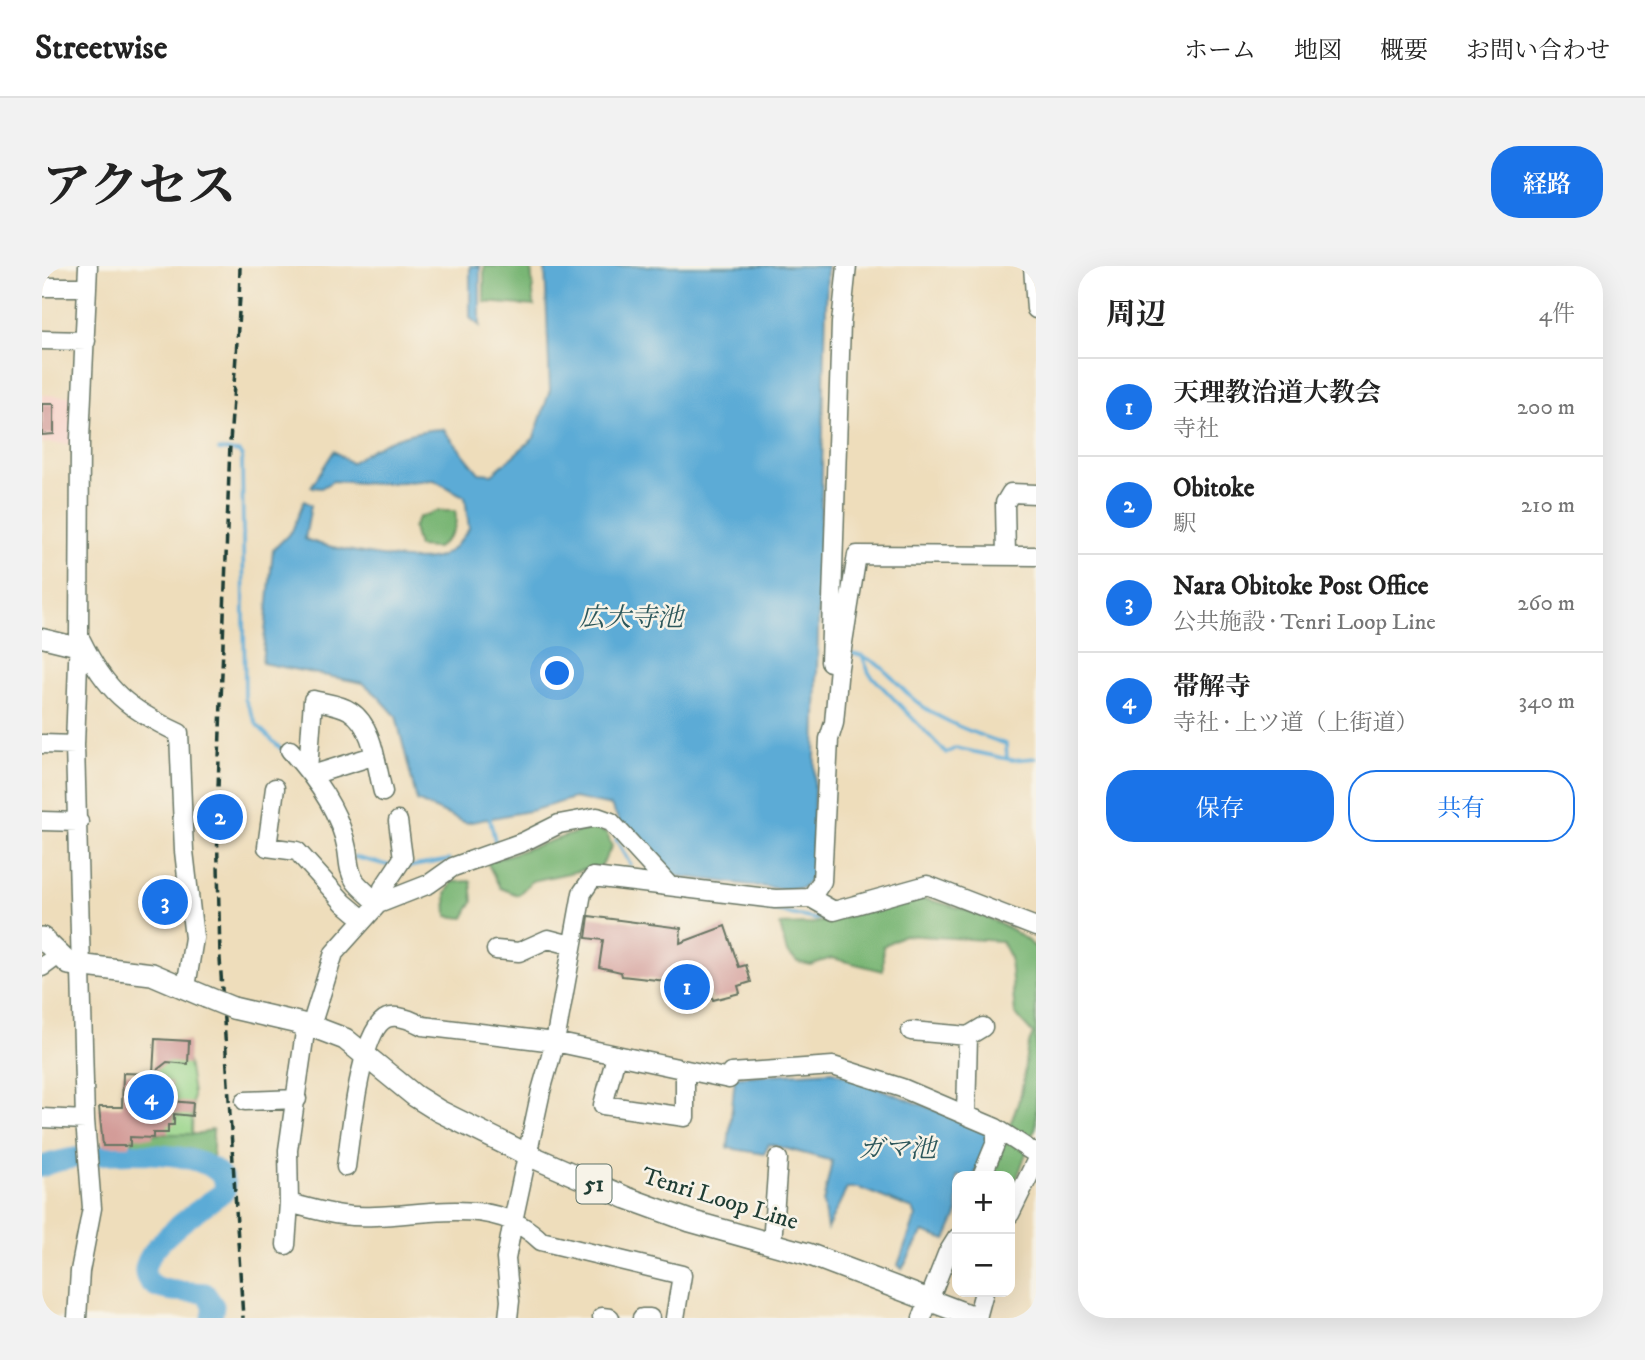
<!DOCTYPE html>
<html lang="ja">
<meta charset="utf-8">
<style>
:root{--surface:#fff;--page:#f2f2f2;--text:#222;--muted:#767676;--line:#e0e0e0;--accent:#1a73e8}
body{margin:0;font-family:"IM FELL DW Pica","Noto Serif JP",serif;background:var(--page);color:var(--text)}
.controls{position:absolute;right:21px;bottom:21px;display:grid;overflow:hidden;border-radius:14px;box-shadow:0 7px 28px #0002}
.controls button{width:63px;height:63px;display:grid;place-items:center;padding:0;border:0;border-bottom:2px solid var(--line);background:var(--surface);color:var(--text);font:35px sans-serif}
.you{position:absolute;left:516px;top:408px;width:24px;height:24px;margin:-18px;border:5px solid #fff;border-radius:50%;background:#1a73e8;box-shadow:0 0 0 10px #1a73e833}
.badge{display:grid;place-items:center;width:46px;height:46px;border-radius:50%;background:var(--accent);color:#fff;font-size:23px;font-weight:700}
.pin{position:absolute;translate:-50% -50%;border:4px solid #fff;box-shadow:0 2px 7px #0006}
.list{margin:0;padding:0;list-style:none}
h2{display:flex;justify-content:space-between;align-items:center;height:91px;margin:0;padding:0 28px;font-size:30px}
h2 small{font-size:23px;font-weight:400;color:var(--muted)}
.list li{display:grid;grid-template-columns:46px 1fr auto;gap:21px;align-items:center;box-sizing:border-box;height:98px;padding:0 28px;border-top:2px solid var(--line)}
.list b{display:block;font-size:26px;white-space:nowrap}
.list p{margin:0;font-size:23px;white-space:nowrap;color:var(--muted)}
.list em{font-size:23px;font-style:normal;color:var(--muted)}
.actions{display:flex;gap:14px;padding:21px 28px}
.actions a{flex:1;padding:16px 0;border:2px solid var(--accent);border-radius:28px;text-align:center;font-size:24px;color:var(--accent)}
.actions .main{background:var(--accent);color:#fff}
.map{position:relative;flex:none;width:994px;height:1052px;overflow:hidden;border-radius:28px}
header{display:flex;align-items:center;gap:42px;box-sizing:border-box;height:98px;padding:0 35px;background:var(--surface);border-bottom:2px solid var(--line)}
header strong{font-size:33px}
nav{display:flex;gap:38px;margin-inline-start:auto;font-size:24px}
.intro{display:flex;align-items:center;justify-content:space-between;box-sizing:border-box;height:168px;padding:0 42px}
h1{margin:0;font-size:49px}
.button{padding:18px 32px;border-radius:28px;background:var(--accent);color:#fff;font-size:24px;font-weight:700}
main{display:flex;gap:42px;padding:0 42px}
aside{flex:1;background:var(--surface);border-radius:28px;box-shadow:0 7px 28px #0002}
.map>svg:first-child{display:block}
</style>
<header>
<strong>Streetwise</strong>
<nav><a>ホーム</a><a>地図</a><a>概要</a><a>お問い合わせ</a></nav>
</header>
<div class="intro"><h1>アクセス</h1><a class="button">経路</a></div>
<main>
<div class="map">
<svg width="994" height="1052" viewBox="0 0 994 1052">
<rect width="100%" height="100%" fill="#f7f3e8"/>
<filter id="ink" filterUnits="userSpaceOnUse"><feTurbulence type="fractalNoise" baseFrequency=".0143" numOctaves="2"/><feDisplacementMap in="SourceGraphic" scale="14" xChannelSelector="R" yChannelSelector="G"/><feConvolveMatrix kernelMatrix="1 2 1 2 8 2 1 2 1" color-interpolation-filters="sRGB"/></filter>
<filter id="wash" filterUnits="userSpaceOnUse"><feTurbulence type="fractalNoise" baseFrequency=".00686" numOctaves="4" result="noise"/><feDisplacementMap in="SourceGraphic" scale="28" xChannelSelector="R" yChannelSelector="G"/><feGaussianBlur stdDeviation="1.57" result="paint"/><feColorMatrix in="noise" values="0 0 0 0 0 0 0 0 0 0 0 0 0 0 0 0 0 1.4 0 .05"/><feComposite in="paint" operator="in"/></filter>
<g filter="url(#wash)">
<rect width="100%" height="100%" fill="#edb"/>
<!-- built -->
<path fill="#f7d1c8" d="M0,129L37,130L35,178L0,177Z"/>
<!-- green -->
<path fill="#97d488" stroke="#5b885e" stroke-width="2" d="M117,794L146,796L151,827L150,870L93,869L94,834Z"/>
<!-- forest -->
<path fill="#79b674" stroke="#4c7a54" stroke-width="2" d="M442,0H489L492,40L442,36Z
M395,245H413C417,263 408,271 395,282L376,281L371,262L377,251Z
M551,561L565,568L570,581L559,600L490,615L476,629L458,622L445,596Z
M429,615L431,635L422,652L405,650L404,628L410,616Z
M883,633C922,642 964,654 994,682V860L968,931V910H946C957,883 971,856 979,827C984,806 981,788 991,768L973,748L968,692L959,675L861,669L841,680V705L790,692L768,699L756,696L745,687L738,659L768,658Z
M171,863V892L147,883L90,882V868H159Z"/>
<!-- water -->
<path fill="#5cabd6" stroke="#3e7485" stroke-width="2" d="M428,0H438V60L428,52Z
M503,0H785L770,612L760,622L740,623L628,609L582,564L569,540L532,532L492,544L424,557L375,535L354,450L336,430L321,417L220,397L231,284L250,265L262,235L269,239L263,273C284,282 368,297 389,293C407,290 417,276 427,263L423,231L392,214L333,218L291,215L279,222L269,221L292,185L309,197C336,177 367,164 401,163L437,207L450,208L492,172L508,124Z
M791,805L941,862L948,874L932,910H915V949L904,974L881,966L860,1003L856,999L874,950L871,943L817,922H805L785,963L781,937L790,895L727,878L722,888L686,882L693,811Z"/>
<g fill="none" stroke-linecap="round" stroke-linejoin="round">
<!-- stream -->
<path stroke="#5cabd6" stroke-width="3.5" d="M177,184L197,186L200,191L203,433L215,459L241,485
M805,387C844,392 848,415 875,436C900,456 934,468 964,478L965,493
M820,389L827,407L904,487L914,482L970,494L994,492
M447,549L454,579
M574,573L588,598
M312,591L349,600
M360,602L407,594
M680,635L773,653L786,649"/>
<!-- river -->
<path stroke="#5cabd6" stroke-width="21" d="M0,901C27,885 190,874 183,925C168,936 72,997 113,1020C125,1027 149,1025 163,1027L172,1040L170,1052"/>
</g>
<g id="blocks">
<!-- building -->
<path fill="#d39b98" d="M0,138H12V168L0,169Z
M547,650L639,662L638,677L683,660L697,701L704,699L709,716L696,720L698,727L671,734L659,703L624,715L580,710L579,706L557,701L561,674L544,672Z
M113,773L147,775L146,798L125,796L111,807Z
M81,807L109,808L99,815L129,816V835L151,837L150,850L132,848V859H126V867H111V872L88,871V880H61L57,841H80Z"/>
</g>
</g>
<g filter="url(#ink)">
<use href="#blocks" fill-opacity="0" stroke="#677563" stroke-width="2"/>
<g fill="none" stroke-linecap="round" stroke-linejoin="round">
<!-- minor casing -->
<g stroke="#677563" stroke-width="21">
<path id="minor" d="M991,0L994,43
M0,21H45
M0,74L44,75
M964,290L963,237L969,227L994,228
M0,372L37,381
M39,374C64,425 86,443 137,467L142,585L152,672L144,721
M788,396L799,57L805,0
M0,478L33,479
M248,484C273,511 298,546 305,583C307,594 306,605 313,615C319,623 329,630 336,638L341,622L361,592L356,555
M266,504L271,434C282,437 298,438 308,445C332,460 334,500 341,526
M270,509L331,490
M233,522L225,581L255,585L302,637L321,653
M0,555L37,556
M769,632L792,645L885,619L994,661
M454,684L477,686L506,673L529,679
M0,701L15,690
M269,760L292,687L336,638L387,618L411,601L481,576L517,558L555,551L569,556L625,617
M869,765L926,770L941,761
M574,790L561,839L643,851V805
M203,835L255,833
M924,849L926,770
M0,852L43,854
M304,901C308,873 318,763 345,752C356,748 371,755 381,760L513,776L687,813L689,807L791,800L860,822L954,862L994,888
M940,910L954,876V862
M247,937L246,884L264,759
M968,948L994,895
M730,978L736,893
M244,979L247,937C264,941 282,947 300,949C366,957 446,922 499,975L640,1009L633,1052
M560,1051L568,1052
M35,1052L38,1005L50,942L43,854L33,479L37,369L38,173L46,0
M466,1052L468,1035L464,993L471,955L499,825L513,776L540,627L551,611L733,633L769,632L780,615L787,473L792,457L797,401L815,289L994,290
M600,1052H608
M880,1052L905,988L915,972
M935,1052L942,1026"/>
</g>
<!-- major casing -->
<g stroke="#677563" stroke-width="24">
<path id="major" d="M0,672L27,698L110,708L164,731
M191,742L269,760L303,773L373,830L397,845L484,888L585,932L648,955L766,988L934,1052"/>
</g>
<!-- minor -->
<use href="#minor" stroke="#fff" stroke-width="18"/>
<!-- major -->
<use href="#major" stroke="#fff" stroke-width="21"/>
<!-- rail -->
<path stroke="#1f3d34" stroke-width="3.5" stroke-dasharray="10 5" stroke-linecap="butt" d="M198,31L188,177L175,551L178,692L201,1052
M197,41L198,0"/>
<!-- major-bridge casing -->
<g stroke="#677563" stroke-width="24" stroke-linecap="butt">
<path id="major-bridge" d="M164,731L191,742"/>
</g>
<!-- major-bridge -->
<use href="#major-bridge" stroke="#fff" stroke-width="21"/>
</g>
</g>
<g text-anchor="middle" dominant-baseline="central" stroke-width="5" stroke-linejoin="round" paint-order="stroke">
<!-- shield labels -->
<rect fill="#f7f3e8" stroke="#60746a" stroke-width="2" x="534.5" y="898.5" width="35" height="39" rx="5"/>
<g font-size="23" font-weight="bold" fill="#1f3d34">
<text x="552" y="918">51</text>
</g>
<!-- street labels -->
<g font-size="24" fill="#1f3d34" stroke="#f7f3e8">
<text transform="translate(678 933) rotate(17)">Tenri Loop Line</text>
</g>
<!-- water labels -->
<g font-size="26" font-style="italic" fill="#2e585c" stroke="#f7f3e8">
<text x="589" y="352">広大寺池</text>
<text x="855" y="883">ガマ池</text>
</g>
</g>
</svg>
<div class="controls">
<button>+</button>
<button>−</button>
</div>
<div class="you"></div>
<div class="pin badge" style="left:645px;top:721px">1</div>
<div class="pin badge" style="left:178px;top:551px">2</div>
<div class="pin badge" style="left:123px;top:636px">3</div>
<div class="pin badge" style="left:109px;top:831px">4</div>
</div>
<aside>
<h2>周辺<small>4件</small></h2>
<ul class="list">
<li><span class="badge">1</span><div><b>天理教治道大教会</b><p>寺社</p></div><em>200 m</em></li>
<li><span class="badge">2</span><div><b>Obitoke</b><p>駅</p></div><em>210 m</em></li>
<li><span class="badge">3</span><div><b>Nara Obitoke Post Office</b><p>公共施設 · Tenri Loop Line</p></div><em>260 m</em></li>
<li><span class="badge">4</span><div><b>帯解寺</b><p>寺社 · 上ツ道（上街道）</p></div><em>340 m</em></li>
</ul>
<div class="actions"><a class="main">保存</a><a>共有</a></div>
</aside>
</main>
